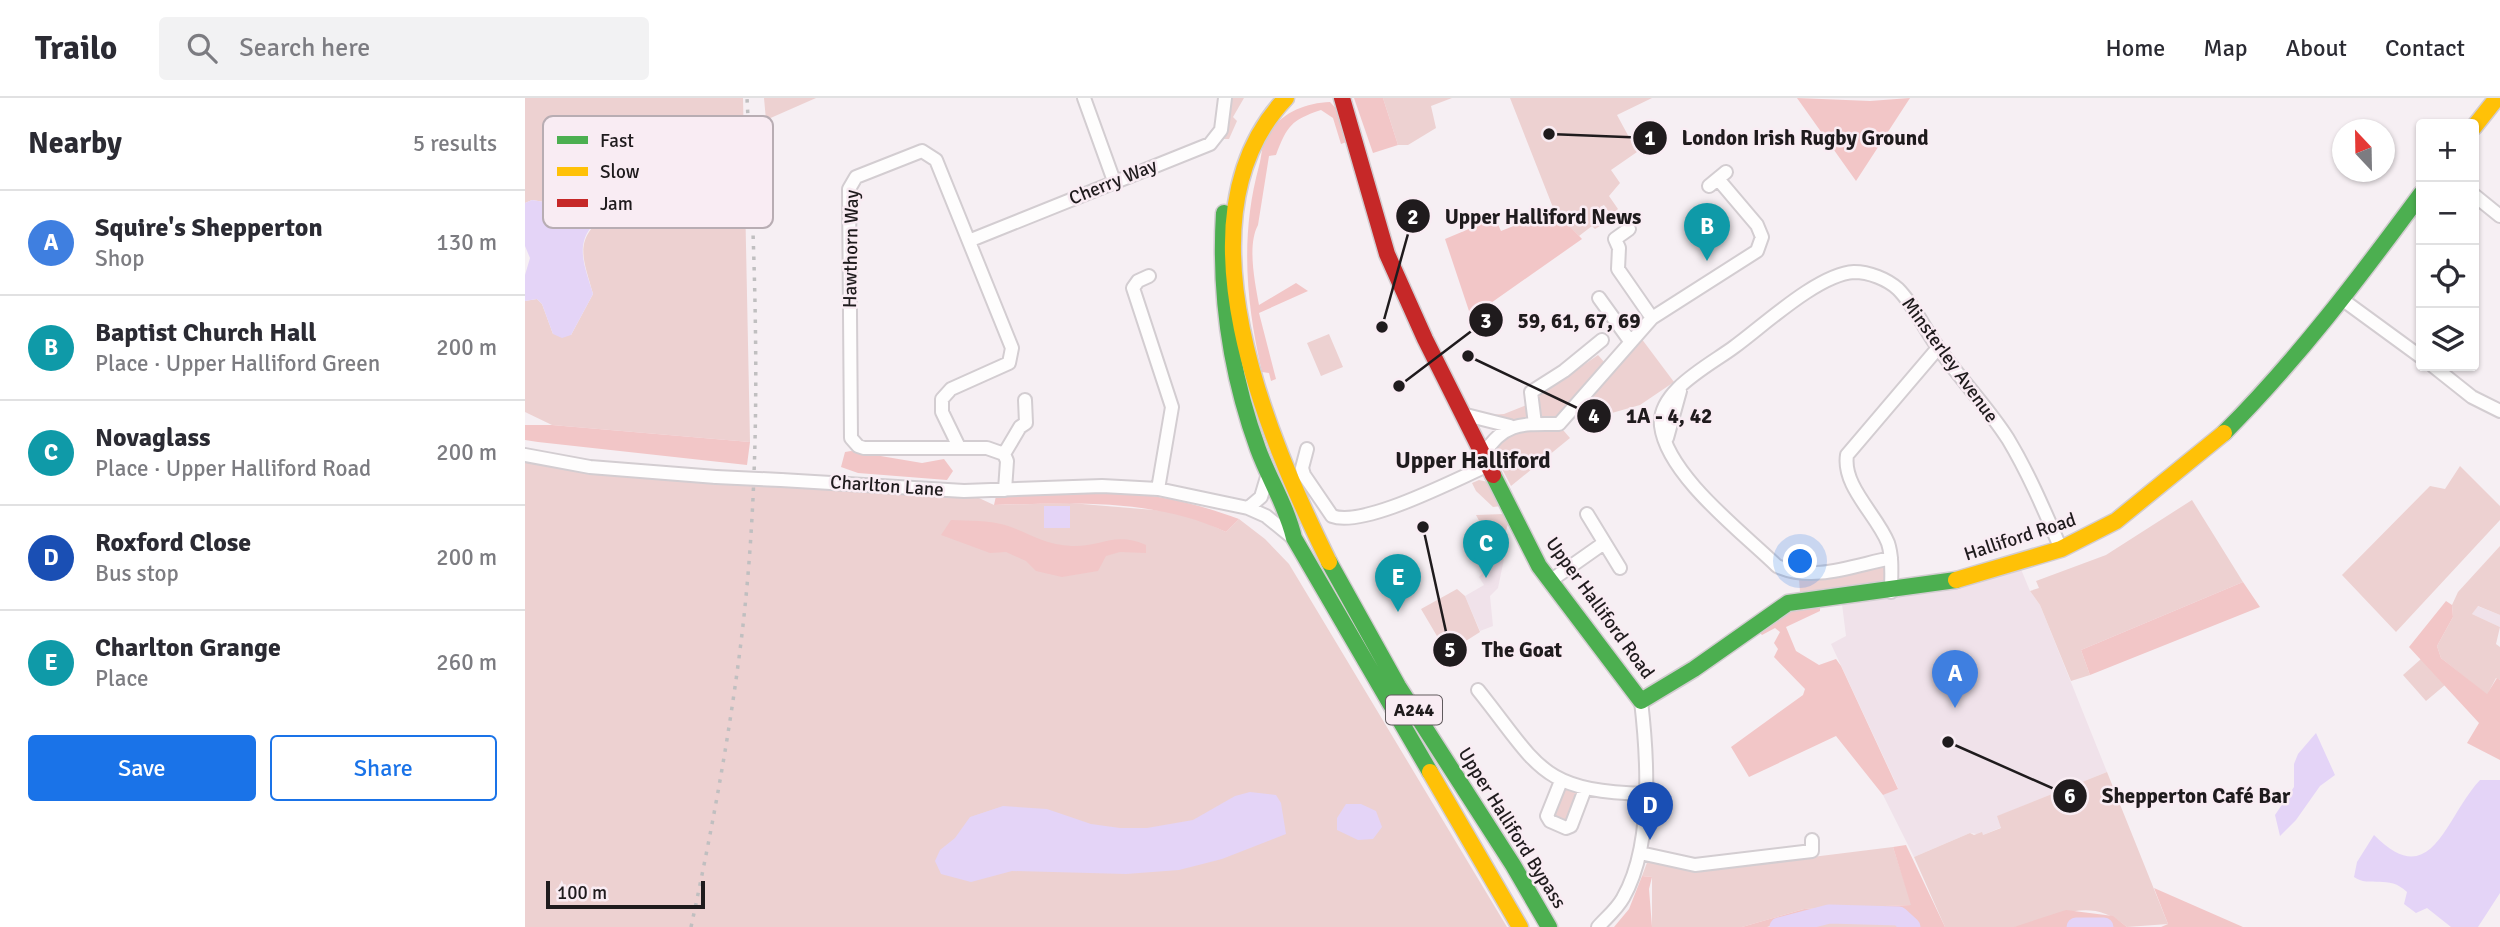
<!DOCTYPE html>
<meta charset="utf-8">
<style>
:root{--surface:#fff;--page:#f2f2f3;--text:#2b2b33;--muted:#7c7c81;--line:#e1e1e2;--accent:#1a73e8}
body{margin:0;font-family:Signika,sans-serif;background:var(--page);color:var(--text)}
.controls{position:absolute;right:21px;top:21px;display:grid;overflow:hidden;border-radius:7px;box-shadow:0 2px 5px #0004}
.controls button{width:63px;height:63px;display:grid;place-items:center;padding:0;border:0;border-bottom:2px solid var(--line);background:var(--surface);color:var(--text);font:35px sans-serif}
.compass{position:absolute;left:1807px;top:21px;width:63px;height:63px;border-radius:50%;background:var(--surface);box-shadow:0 2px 5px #0004;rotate:338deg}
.scale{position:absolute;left:21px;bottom:18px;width:159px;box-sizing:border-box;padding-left:7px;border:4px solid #1f1b1d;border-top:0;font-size:19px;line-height:24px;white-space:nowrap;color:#1f1b1d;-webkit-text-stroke:5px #f9ecf3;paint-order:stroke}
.you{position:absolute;left:1276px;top:464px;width:24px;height:24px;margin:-18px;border:5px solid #fff;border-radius:50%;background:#1a73e8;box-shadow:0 0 0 10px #1a73e833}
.badge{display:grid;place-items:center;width:46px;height:46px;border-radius:50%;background:var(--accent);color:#fff;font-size:23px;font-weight:700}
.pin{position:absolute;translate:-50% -58px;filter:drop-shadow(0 2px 4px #0008)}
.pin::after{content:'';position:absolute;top:37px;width:24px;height:21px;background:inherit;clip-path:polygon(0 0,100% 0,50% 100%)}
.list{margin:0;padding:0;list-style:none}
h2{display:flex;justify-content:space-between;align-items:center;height:91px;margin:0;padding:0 28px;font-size:30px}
h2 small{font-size:23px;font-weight:400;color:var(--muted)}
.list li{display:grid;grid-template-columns:46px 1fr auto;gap:21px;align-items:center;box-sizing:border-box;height:105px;padding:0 28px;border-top:2px solid var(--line)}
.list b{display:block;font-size:26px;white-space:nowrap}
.list p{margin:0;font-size:23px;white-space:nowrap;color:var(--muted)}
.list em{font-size:23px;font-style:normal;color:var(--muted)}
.actions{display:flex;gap:14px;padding:21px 28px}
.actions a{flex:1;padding:16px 0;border:2px solid var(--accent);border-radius:7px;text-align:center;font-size:24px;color:var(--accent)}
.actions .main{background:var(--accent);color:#fff}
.icon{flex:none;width:38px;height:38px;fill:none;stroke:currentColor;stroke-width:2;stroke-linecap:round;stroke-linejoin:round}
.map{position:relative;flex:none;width:1975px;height:829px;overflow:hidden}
header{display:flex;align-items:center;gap:42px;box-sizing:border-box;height:98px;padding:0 35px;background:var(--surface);border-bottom:2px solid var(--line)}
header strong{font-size:33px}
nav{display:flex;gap:38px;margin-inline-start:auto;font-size:24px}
.search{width:490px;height:63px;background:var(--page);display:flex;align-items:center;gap:18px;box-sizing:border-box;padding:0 24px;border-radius:7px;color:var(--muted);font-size:26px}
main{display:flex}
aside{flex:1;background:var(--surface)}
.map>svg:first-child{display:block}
</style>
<header>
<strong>Trailo</strong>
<div class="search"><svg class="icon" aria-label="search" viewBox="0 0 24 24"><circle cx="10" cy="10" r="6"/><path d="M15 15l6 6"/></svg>Search here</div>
<nav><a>Home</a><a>Map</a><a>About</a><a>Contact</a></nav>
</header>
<main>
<aside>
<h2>Nearby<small>5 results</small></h2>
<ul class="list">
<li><span class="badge" style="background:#3f7fe0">A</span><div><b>Squire's Shepperton</b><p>Shop</p></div><em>130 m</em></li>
<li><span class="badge" style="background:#0f9aa8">B</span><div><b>Baptist Church Hall</b><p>Place · Upper Halliford Green</p></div><em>200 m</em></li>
<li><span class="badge" style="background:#0f9aa8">C</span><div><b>Novaglass</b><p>Place · Upper Halliford Road</p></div><em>200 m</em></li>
<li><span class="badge" style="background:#1a4fb4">D</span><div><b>Roxford Close</b><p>Bus stop</p></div><em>200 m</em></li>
<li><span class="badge" style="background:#0f9aa8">E</span><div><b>Charlton Grange</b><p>Place</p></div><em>260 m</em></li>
</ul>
<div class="actions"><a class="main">Save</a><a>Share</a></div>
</aside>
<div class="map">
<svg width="1975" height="829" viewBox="0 0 1975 829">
<rect width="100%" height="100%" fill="#f6eff3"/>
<!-- built -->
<path fill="#f0e2ea" d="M973,460L979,461L973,490L965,498L968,528L955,533L940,498L959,487L954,479Z
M1493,464L1505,493L1515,507L1582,674L1473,718L1477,729L1458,737L1445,735L1389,759L1358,697L1373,690L1306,546L1321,538L1316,498Z
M1952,508L1975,517V529L1947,516Z"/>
<!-- green -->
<path fill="#edd1d1" d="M0,0H218L225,344L27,327L0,314V203L12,201L17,206L28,236L46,237L68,196C58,159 48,143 81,116L66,92L32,106L7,102L0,105Z
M239,0H291L241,22Z
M705,0H719L708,19L712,23L704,41H696Z
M858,0H927L906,8L911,30L883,47H873Z
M985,0H1127L1092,17L1112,54L1086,72L1095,85L1084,98L1093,111L1086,117L1079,107L1075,109L1082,119L1076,123L1072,117L1069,119L1075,128L1070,131L1067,128L1054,138L1029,112Z
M804,236L818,269L796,278L782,245Z
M1116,240L1149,284L1115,307L1055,324L1049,320L1102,252Z
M1073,257L1080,265C1064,284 1044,320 1018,322L1010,305L1011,300Z
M1004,306L1002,323L991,326L963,317L979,316Z
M1028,330L1038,332L1045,340L986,388L967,352L988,333Z
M0,357L65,369L439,393L469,407L545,405L641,413L673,421L701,434L714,421L740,441L764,466L982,829H0Z
M1935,368L1975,408V422L1871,534L1817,477L1905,388L1920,391Z
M954,382L963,384L977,408L968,409L951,393L947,385Z
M1667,402L1718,484L1556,552L1565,577L1546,583L1515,507L1505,493L1514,490L1511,483L1581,457Z
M980,416L984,423L973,458L951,417Z
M1975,448V517L1953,508L1947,516L1975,529L1971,546L1975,549V582L1971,580L1962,597L1916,560L1912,548L1928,519L1927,507L1933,494Z
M1362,467L1363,486L1275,494L1274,481Z
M932,491L940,498L955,534L922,555L896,511Z
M1896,561L1920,587L1901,603L1878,577Z
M1582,674L1643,826L1602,829C1562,795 1532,822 1490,829C1468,829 1442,829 1420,829L1389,759L1445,735L1449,737L1457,734L1458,737L1476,730L1472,718Z
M1036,683L1060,691L1046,728L1025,723Z
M1368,749L1387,807L1279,811L1217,829H1127V779L1117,778L1123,762L1175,773Z
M1303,822H1373L1381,829H1267Z"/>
<!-- forest -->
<path fill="#f2c6c7" d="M829,0H858L873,47L848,55Z
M1272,0L1345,3L1385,0L1331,83Z
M805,4L817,17L824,43L816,46L808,20L796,12C766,22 762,28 751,57L744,58L733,127C722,147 730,185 734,207L771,185L783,193L734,215L751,281L746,283L744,275L737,274C721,205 715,138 734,68C737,58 736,48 742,38C755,15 780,5 805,4Z
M1029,112L1057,141L946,219L920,141L970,120L976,133Z
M0,327H27L225,344L222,367L13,344L0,342Z
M326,353L397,365L419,361L428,373L422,382L333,375L316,369L320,354Z
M577,394C626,395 668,404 714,421L701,434C629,400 546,405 469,407L471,398Z
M426,422C444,423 463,422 480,427C505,435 519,447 547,448C576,449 590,433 621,447V455L595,454L581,458L573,473L537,479L511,473L501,463L481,454L465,455L416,437Z
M1718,484L1735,509L1565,577L1556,552Z
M1921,503L1927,507L1928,519L1912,548L1916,560L1962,596L1972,580L1975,582V662L1942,645L1954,625L1884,549Z
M1295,504V513L1261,529L1271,553L1294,567L1311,561L1316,568L1373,691L1358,697L1311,638L1224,679L1206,649L1278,597L1280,591L1249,559L1253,551L1249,545L1255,534L1250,530L1237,537L1231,531L1259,513Z
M1381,747L1420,829H1390L1377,815L1304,814L1242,829H1217L1279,811L1386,807L1368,749Z
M1117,778L1127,779L1124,791L1127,829H1089L1104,811Z
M1629,790L1718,829H1636L1643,826Z
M1541,812L1588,818L1602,829H1489Z"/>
<!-- water -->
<path fill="#e4d4f7" d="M65,92H76L83,105C81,117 76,118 68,127C49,148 61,171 68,196L46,237L37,240L28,236L17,206L12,201L0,203V177L5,160L0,148V105L7,102L32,106Z
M519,408H545V430H519Z
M1791,635L1810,677L1795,688L1771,722L1755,738L1750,717L1769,689V666L1773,656Z
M1955,682H1975V795L1953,829H1926L1902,810L1891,815L1879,806L1882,794C1864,776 1844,790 1829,779L1832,764L1849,737C1907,796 1920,719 1955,682Z
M725,694L751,697L756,705L761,736L697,761L654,772L601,776L487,773L446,784L416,776L410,763L415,752L430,740L445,719L478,708L522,711L566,726L595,730H622L668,722L710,698Z
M821,706H836L851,713L857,729L848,741L833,742L812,732V720Z"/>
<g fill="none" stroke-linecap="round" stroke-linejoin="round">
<!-- river -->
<path stroke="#e4d4f7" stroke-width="19" d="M1254,829L1304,816L1374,818L1386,829
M1551,829H1579"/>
<!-- street casing -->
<g stroke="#d3cdd1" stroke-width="16">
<path id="street" d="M559,0L589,83
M1184,88L1201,74
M1949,97L1975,118
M1104,131L1090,141L1094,150L1093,171L1127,220
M446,142L685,46L696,32L700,0
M624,178L613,183L608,190L647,309L633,391
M1074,200L1105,243
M1818,202L1896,259
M1908,268L1947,299L1975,313
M941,317L985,328
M1010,326L1006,294L1039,273L1077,242
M1142,340L1155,293
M434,349L417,314V301L426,291L484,265L487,250L411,62L397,53L331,79L324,91L326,340L333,348L339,350H462L479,356L482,363L480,392
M782,351L777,370L779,377L807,418C839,430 931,381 964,367
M479,356L495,329L501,325L500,302
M959,356C979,323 999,326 1034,326L1127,220L1232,153L1237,139L1232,127L1193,81
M0,357L65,369L191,379
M256,382L439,393L577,388L633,391L723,410L741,418L768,440
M723,410L736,399L742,379
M1062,416L1095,470
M1366,460C1330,467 1287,485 1252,468C1217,434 1142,377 1136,328C1132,293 1185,267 1209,249C1238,228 1293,176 1329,174C1344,174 1362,181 1373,191C1389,207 1399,230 1412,248C1434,280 1462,308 1483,341C1504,376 1520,414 1536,451
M1025,483L1079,445
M1366,494C1366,478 1368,460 1363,445C1352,417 1317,388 1322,357L1413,250
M953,592C1014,668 1014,693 1120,696
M1036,683L1022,718L1025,723L1041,730L1046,728L1060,691
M1115,755L1170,767L1287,753V742
M1073,829C1081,820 1092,811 1098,800C1128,748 1123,662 1116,603"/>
</g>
<!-- fast casing -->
<g stroke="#d3cdd1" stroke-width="19">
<path id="fast" d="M699,115C694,197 705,274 733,351C744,381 762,409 769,440L905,674
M1699,335C1772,262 1834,180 1896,96
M968,377L1014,468L1116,603L1169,571L1263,505L1431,482
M804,464L873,588L988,767L1024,829"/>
</g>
<!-- slow casing -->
<g stroke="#d3cdd1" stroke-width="19">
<path id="slow" d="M761,0C647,120 743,340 804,464
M1949,29L1972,0
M1431,482L1536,451L1591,423L1699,335
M905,674L995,829"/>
</g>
<!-- jam casing -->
<g stroke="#d3cdd1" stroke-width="19">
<path id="jam" d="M817,0L862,156L900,241L968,377"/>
</g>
<!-- street -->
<use href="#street" stroke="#fefdfd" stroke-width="12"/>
<!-- fast -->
<use href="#fast" stroke="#4caf50" stroke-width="16"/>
<!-- slow -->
<use href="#slow" stroke="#ffc107" stroke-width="16"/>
<!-- jam -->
<use href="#jam" stroke="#c62828" stroke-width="16"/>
<!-- rail -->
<path stroke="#c0bfc0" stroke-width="3.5" stroke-dasharray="3.5 7" stroke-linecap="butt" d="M166,829C187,732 205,635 217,536C238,358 231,178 222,0"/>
<!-- street-bridge casing -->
<g stroke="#d3cdd1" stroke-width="16" stroke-linecap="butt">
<path id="street-bridge" d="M191,379L256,382"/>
</g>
<!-- street-bridge -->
<use href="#street-bridge" stroke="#fefdfd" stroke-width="12"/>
</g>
<g text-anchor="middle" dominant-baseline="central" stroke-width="5" stroke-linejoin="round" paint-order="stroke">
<!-- shield labels -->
<rect fill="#f9ecf3" stroke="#605a5d" stroke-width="2" x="861" y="597.5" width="56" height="29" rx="5"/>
<g font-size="18" font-weight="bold" fill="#1f1b1d">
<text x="889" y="612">A244</text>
</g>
<!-- street labels -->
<g font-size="19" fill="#1f1b1d" stroke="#f9ecf3">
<text transform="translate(588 84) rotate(-22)">Cherry Way</text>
<text transform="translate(326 151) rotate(-89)">Hawthorn Way</text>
<text transform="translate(1425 262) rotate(54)">Minsterley Avenue</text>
<text transform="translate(362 388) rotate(4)">Charlton Lane</text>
<text transform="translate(1495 439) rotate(-18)">Halliford Road</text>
<text transform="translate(1075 510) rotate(54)">Upper Halliford Road</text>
<text transform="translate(987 730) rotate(58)">Upper Halliford Bypass</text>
</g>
<!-- quarter labels -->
<g font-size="23" font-weight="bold" fill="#1f1b1d" stroke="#f9ecf3">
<text x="948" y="362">Upper Halliford</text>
</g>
</g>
<!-- legend -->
<rect x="18" y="18" width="230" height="112" rx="10" fill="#f9ecf3" stroke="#b8adb3" stroke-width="2"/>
<rect x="32" y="38" width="31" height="8" fill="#4caf50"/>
<rect x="32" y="69" width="31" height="9" fill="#ffc107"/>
<rect x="32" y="101" width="31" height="8" fill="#c62828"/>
<g font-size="19" fill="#1f1b1d">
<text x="75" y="49">Fast</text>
<text x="75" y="80">Slow</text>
<text x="75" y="112">Jam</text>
</g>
<!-- callouts -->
<path fill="none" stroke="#1f1b1d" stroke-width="2.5" d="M1024 36L1125 40M857 229L888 118M874 288L961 222M943 258L1069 318M898 429L925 552M1423 644L1545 698"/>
<g fill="#1f1b1d" stroke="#f9ecf3" stroke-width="2.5">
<circle cx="1024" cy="36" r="7"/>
<circle cx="857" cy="229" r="7"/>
<circle cx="874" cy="288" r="7"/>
<circle cx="943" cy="258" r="7"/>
<circle cx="898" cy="429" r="7"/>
<circle cx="1423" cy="644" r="7"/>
<circle cx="1125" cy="40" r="18"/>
<circle cx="888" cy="118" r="18"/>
<circle cx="961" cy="222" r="18"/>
<circle cx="1069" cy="318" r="18"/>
<circle cx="925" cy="552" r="18"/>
<circle cx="1545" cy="698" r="18"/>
</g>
<g font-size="21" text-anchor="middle" font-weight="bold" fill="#fff">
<text x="1125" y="47">1</text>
<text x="888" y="126">2</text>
<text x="961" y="230">3</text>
<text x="1069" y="325">4</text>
<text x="925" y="559">5</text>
<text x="1545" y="705">6</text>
</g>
<g font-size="21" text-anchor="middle" font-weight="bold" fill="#1f1b1d" stroke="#f9ecf3" stroke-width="5" stroke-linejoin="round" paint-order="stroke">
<text x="1280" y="47">London Irish Rugby Ground</text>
<text x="1018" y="126">Upper Halliford News</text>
<text x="1054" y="230">59, 61, 67, 69</text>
<text x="1144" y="325">1A - 4, 42</text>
<text x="997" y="559">The Goat</text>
<text x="1671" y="705">Shepperton Café Bar</text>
</g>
</svg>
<div class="controls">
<button>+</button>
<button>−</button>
<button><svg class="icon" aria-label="locate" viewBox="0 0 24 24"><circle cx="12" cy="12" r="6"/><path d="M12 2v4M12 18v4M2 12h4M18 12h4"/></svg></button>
<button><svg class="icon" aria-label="layers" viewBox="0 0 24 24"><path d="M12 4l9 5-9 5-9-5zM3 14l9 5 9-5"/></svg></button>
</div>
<svg class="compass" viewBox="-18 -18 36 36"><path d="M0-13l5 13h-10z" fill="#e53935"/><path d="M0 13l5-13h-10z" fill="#7c7c81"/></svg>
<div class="scale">100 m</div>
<div class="you"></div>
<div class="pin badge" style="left:1430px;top:610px;background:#3f7fe0">A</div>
<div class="pin badge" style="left:1182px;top:163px;background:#0f9aa8">B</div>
<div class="pin badge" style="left:961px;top:480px;background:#0f9aa8">C</div>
<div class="pin badge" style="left:1125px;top:742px;background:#1a4fb4">D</div>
<div class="pin badge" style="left:873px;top:514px;background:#0f9aa8">E</div>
</div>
</main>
